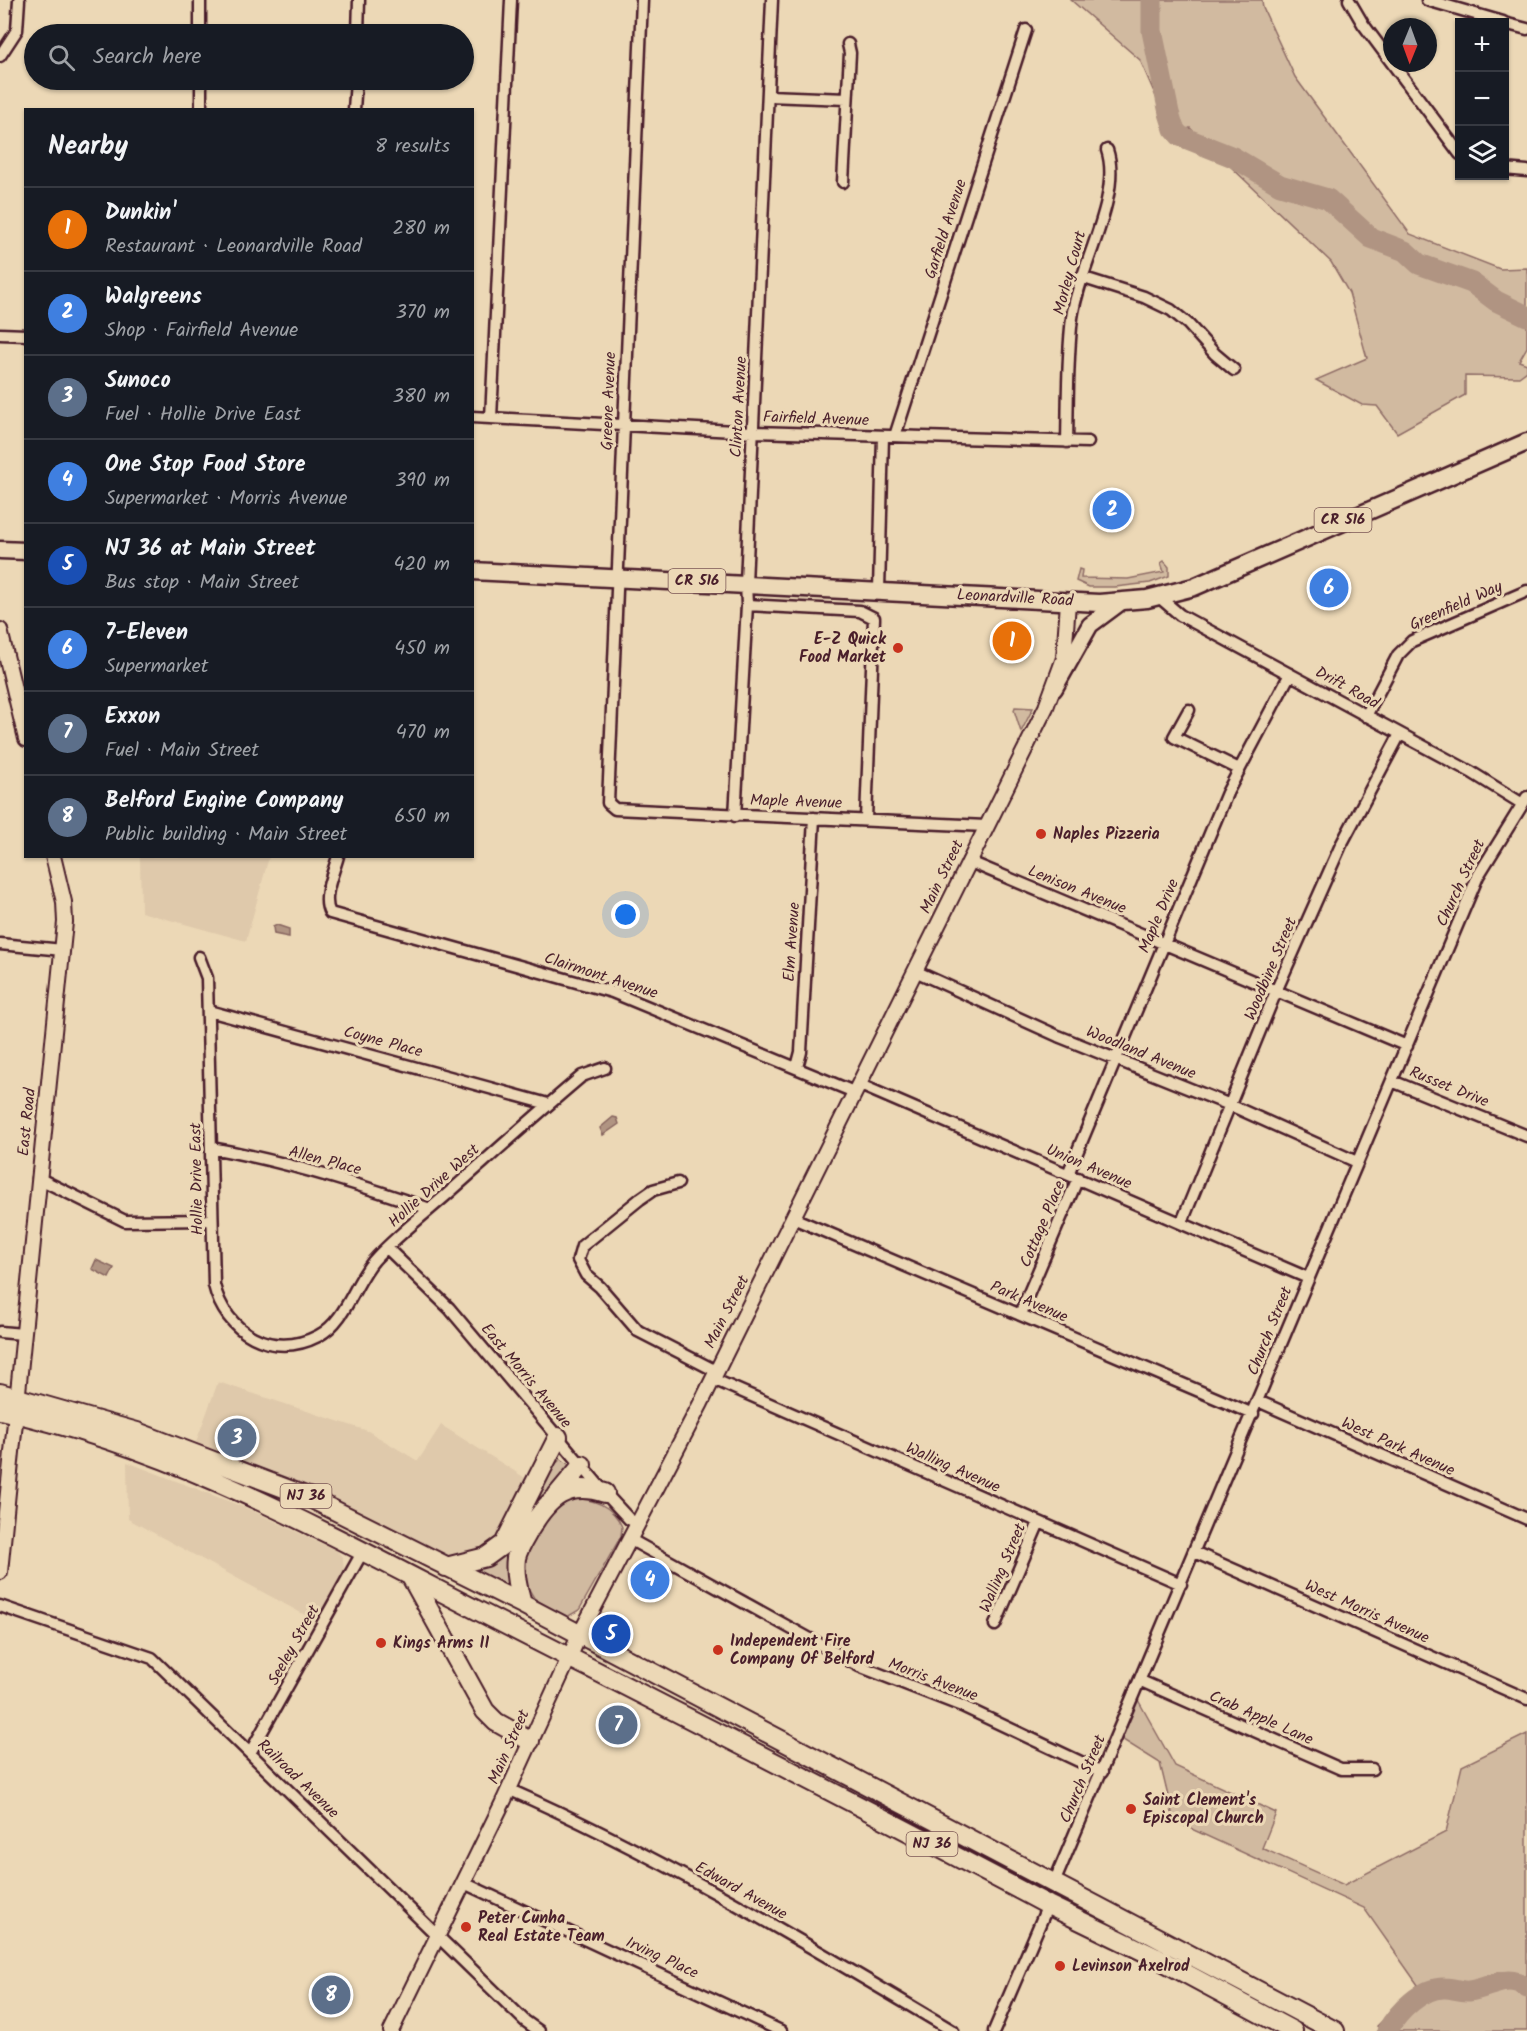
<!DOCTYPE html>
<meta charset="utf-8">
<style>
:root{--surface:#171b24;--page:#242831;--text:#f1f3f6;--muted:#9ea1a6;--line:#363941;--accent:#c8321e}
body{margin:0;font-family:Kalam,sans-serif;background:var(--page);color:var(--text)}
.controls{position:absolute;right:18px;top:18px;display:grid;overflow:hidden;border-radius:0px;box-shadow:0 2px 4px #0004}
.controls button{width:54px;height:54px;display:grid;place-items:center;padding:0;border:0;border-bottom:2px solid var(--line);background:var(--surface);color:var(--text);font:30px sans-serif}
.compass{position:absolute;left:1383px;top:18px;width:54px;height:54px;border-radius:50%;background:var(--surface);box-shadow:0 2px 4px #0004;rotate:181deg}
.you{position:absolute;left:626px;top:915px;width:21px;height:21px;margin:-15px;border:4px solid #fff;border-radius:50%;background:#1a73e8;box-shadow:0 0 0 9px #1a73e833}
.badge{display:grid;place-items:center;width:39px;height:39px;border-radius:50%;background:var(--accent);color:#fff;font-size:20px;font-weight:700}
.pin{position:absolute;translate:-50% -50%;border:3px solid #fff;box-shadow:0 2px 6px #0006}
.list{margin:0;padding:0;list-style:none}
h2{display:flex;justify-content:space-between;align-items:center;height:78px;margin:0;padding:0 24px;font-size:26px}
h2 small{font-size:20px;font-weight:400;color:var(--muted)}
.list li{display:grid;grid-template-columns:39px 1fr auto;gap:18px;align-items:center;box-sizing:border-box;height:84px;padding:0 24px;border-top:2px solid var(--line)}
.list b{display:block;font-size:22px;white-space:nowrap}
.list p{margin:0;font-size:20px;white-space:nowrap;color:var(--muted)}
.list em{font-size:20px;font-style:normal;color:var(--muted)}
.icon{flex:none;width:33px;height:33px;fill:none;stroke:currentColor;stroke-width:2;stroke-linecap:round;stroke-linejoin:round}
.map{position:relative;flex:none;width:1527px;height:2031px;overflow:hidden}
.search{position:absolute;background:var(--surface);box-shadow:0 2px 4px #0004;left:24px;top:24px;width:450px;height:66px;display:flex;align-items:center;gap:15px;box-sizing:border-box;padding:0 21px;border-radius:33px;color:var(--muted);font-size:22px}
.panel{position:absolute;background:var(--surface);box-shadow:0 2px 4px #0004;left:24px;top:108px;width:450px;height:750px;border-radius:0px}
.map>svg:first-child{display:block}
</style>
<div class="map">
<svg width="1527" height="2031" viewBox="0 0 1527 2031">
<rect width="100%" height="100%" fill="#ecd8b6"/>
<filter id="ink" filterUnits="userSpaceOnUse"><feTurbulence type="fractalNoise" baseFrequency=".0167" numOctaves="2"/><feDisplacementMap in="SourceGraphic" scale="12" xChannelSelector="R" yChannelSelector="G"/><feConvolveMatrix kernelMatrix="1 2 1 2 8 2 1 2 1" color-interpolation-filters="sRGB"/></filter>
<g filter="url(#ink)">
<!-- built -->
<path fill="#dfc9ab" d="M140,857H269L246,941L141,912Z
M218,1382L368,1431L418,1461L441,1425L530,1481L510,1526L485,1553L449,1558L317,1491L196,1442Z
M127,1462L251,1510L337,1551L343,1558L344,1571L316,1621L128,1519Z"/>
<!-- green -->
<path fill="#d1baa0" stroke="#8e6c66" stroke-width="1.5" d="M1071,0H1262L1263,8L1295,77L1410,234L1500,269L1527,268V347L1519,361L1527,364V371L1519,377L1465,376V395L1397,433L1377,406L1362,405L1316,380L1367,358L1349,293L1331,262L1190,128L1173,136L1140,60Z
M1164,561L1169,567V576L1150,583L1115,587H1089L1076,581L1079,569L1082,570L1081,578L1128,579L1164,572L1161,563Z
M1015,707L1033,708L1021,732L1014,710Z
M561,1459L571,1466L522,1527L553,1466Z
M571,1498C593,1499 613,1505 622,1527L621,1536L579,1610L567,1617L557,1614L534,1598L524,1581L521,1561L550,1512Z
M510,1547V1587L469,1569L492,1564Z
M1133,1691L1175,1766L1276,1813L1262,1848L1344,1885L1446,1832L1462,1766L1527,1734V2031H1386L1377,2026L1418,1985L1364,1908L1174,1821L1160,1763L1115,1735Z"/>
<!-- water -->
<path fill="#b09482" stroke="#87655f" stroke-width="1.5" d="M277,925L289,929V937L274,934L273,927Z
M613,1117L617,1118L619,1124L603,1135L600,1128Z
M96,1260L114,1268L109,1278L92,1269Z"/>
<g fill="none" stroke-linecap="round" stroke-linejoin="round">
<!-- river -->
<path stroke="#b09482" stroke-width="21" d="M1152,0V31L1157,55L1169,113L1174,129L1180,136L1233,157L1280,185L1328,199L1371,238L1405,251L1419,264L1472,283L1496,301L1527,316
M1387,2031C1398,2012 1422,1987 1445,1988C1453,1988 1461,1992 1469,1991C1491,1988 1505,1973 1527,1987"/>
<!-- minor casing -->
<g stroke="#4a1f2b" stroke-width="15">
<path id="minor" d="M200,0V34
M642,0L608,803L615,809L986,826
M1349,0L1363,24L1460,154
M1427,0L1503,22
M1504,23L1527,29
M358,34L359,0
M0,56L17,30L19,0
M201,80V110
M768,96L847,99
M354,110L356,80
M1504,169L1527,171
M843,182L850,53L848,44
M1081,277L1144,297L1171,310L1188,324L1215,354L1234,370
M0,334L26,335
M472,417L753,432L1088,442
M491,418L511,0
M895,436L1026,30
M1067,442C1068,401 1067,359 1072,318C1078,269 1123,196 1107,150
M879,590L883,436
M1159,597L1180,615L1471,772L1521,803
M747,605L860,611L874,618L866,819
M1189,710L1174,737L1239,769
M1366,716L1398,655L1412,641L1527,591
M735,816L747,605L746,583L772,0
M338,856C334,872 321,898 330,913L612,992L854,1092
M968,861L1407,1046
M0,944L63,950
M199,957L207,978L214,1285C225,1332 272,1360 318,1336C348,1320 355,1279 377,1257C400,1233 427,1212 452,1190C495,1152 538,1113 582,1076L605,1068
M915,971L1058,1036L1230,1105L1357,1162
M209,1011L548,1104
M797,1067L801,1052L814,818
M1392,1081L1527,1136
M858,1084L1308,1278
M211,1148C285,1161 359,1184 430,1209
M1068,1174L1227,793L1290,674
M38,1178L125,1221L212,1220
M678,1183L653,1190L640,1199L582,1246L578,1260L586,1275L600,1287L638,1331L716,1371
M793,1218L1253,1414
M1182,1222L1277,989L1341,845L1400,734
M387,1248L449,1308L605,1493L629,1519L639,1524
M1020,1314L1078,1178
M0,1332L23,1334
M713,1379L1181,1584
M1258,1401L1527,1519
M631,1540L859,1666L962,1706L1102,1772
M1194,1552L1527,1699
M0,1606L152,1658L525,2021L539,2031
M995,1625L1039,1522
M1141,1681L1341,1769H1372
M250,1753L363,1551
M508,1789C663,1857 808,1945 953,2031
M464,1883L781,2031
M1054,1883L1478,876L1527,797
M994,2031L1048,1905"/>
</g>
<!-- tertiary casing -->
<g stroke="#4a1f2b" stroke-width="18">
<path id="tertiary" d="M0,630L26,739
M0,1572L65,922L64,902L53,856
M391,2031L504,1800L579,1636L701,1403L1046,707L1064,658L1068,602"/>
</g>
<!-- secondary casing -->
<g stroke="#4a1f2b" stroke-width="20">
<path id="secondary" d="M1054,689L1090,625L1121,602"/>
</g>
<!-- primary casing -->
<g stroke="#4a1f2b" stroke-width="21">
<path id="primary" d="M0,550L26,551
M472,571L1099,603L1147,599L1194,587L1527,442"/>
</g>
<!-- trunk casing -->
<g stroke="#4a1f2b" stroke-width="22">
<path id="trunk" d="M0,1393L137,1432L308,1497L522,1604L1335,2031
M0,1410C179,1448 337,1539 498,1621C682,1715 866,1808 1048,1905L1155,1957L1293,2031
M557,1495L582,1465
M446,1567L486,1557L504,1544L558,1437
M411,1577L485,1711L496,1722L530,1741
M522,1604C518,1589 514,1574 516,1558C518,1548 525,1538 530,1529C549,1497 567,1481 605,1493"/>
</g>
<!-- minor -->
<use href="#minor" stroke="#ecd8b6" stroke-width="10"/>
<!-- tertiary -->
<use href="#tertiary" stroke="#ecd8b6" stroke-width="14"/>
<!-- secondary -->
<use href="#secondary" stroke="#ecd8b6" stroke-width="15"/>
<!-- primary -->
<use href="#primary" stroke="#ecd8b6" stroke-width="16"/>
<!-- trunk -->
<use href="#trunk" stroke="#ecd8b6" stroke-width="18"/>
</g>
</g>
<!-- markers -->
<g fill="#c8321e" stroke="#ecd8b6" stroke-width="2">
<circle cx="898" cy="648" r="6"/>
<circle cx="1041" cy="834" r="6"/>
<circle cx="381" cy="1643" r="6"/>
<circle cx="718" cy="1650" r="6"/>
<circle cx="1131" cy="1809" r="6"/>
<circle cx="466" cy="1927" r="6"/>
<circle cx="1060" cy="1966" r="6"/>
</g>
<g text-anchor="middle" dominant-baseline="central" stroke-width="6" stroke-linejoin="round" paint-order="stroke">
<!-- shield labels -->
<g fill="#ecd8b6" stroke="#7b5655" stroke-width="1.5">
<rect x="1314.5" y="508" width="57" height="24" rx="4.5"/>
<rect x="668.5" y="569" width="57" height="24" rx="4.5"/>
<rect x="280.5" y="1484" width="51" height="24" rx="4.5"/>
<rect x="906.5" y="1832" width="51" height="24" rx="4.5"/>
</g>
<g font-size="15" font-weight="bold" fill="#4a1f2b">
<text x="1343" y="520">CR 516</text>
<text x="697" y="581">CR 516</text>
<text x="306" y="1496">NJ 36</text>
<text x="932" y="1844">NJ 36</text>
</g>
<!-- street labels -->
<g font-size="16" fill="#4a1f2b" stroke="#ecd8b6">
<text transform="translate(946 229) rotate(-72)">Garfield Avenue</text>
<text transform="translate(1070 273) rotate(-75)">Morley Court</text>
<text transform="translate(609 401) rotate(-88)">Greene Avenue</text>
<text transform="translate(739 407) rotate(-87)">Clinton Avenue</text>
<text transform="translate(816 419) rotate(2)">Fairfield Avenue</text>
<text transform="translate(1015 598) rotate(3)">Leonardville Road</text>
<text transform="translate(1456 606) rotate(-24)">Greenfield Way</text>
<text transform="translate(1347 688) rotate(29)">Drift Road</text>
<text transform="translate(796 802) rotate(2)">Maple Avenue</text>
<text transform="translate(942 877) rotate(-64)">Main Street</text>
<text transform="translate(1461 883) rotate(-65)">Church Street</text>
<text transform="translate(1077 890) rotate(22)">Lenison Avenue</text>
<text transform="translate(1159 916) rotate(-67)">Maple Drive</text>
<text transform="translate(792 942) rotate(-86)">Elm Avenue</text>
<text transform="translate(1271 969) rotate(-67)">Woodbine Street</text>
<text transform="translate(601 976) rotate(18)">Clairmont Avenue</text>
<text transform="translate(383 1042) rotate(15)">Coyne Place</text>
<text transform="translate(1141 1053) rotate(22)">Woodland Avenue</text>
<text transform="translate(1449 1087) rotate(22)">Russet Drive</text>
<text transform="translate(27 1122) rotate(-84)">East Road</text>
<text transform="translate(325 1161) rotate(15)">Allen Place</text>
<text transform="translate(1089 1167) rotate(23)">Union Avenue</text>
<text transform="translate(197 1179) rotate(-91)">Hollie Drive East</text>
<text transform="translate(434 1186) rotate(-42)">Hollie Drive West</text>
<text transform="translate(1043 1224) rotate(-67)">Cottage Place</text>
<text transform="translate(1029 1302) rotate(23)">Park Avenue</text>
<text transform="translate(727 1312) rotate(-63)">Main Street</text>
<text transform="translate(1270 1331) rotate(-68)">Church Street</text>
<text transform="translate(526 1376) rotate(50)">East Morris Avenue</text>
<text transform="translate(1398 1447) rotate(24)">West Park Avenue</text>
<text transform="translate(953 1468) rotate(24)">Walling Avenue</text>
<text transform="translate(1003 1568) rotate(-67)">Walling Street</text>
<text transform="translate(1367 1612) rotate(24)">West Morris Avenue</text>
<text transform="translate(294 1645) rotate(-61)">Seeley Street</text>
<text transform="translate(933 1680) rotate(21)">Morris Avenue</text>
<text transform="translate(1261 1718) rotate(24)">Crab Apple Lane</text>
<text transform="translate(509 1747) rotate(-66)">Main Street</text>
<text transform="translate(298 1779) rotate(44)">Railroad Avenue</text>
<text transform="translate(1083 1779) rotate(-67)">Church Street</text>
<text transform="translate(741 1891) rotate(29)">Edward Avenue</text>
<text transform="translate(662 1958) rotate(25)">Irving Place</text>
</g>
<!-- poi labels -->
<g font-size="16" font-weight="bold" fill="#4a1f2b" stroke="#ecd8b6" text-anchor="start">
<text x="886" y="639" text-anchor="end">E-Z Quick<tspan x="886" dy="18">Food Market</tspan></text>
<text x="1053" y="834">Naples Pizzeria</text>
<text x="730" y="1641">Independent Fire<tspan x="730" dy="18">Company Of Belford</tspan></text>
<text x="393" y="1643">Kings Arms II</text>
<text x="1143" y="1800">Saint Clement's<tspan x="1143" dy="18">Episcopal Church</tspan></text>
<text x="478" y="1918">Peter Cunha<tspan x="478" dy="18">Real Estate Team</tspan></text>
<text x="1072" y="1966">Levinson Axelrod</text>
</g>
</g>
</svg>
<div class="controls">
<button>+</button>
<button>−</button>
<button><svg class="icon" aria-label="layers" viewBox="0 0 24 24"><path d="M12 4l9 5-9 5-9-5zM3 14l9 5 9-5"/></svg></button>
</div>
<svg class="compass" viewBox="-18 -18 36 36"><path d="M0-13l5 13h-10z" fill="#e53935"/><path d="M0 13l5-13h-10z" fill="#9ea1a6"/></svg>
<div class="you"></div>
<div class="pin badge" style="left:1012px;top:641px;background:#e8710a">1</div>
<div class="pin badge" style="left:1112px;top:510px;background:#3f7fe0">2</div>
<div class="pin badge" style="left:237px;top:1438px;background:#5c6f8a">3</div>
<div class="pin badge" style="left:650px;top:1580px;background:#3f7fe0">4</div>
<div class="pin badge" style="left:611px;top:1634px;background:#1a4fb4">5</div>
<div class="pin badge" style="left:1329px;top:588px;background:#3f7fe0">6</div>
<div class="pin badge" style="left:618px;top:1725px;background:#5c6f8a">7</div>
<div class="pin badge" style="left:331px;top:1995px;background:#5c6f8a">8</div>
<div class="search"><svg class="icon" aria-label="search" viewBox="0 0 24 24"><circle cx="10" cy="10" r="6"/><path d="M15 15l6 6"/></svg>Search here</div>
<section class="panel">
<h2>Nearby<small>8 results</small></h2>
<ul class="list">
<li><span class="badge" style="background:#e8710a">1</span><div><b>Dunkin'</b><p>Restaurant · Leonardville Road</p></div><em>280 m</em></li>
<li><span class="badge" style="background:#3f7fe0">2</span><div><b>Walgreens</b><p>Shop · Fairfield Avenue</p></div><em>370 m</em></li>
<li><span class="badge" style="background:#5c6f8a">3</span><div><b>Sunoco</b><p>Fuel · Hollie Drive East</p></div><em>380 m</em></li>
<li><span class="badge" style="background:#3f7fe0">4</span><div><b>One Stop Food Store</b><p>Supermarket · Morris Avenue</p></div><em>390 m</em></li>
<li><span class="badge" style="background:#1a4fb4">5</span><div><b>NJ 36 at Main Street</b><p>Bus stop · Main Street</p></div><em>420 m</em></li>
<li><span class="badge" style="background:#3f7fe0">6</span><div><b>7-Eleven</b><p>Supermarket</p></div><em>450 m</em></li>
<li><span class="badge" style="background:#5c6f8a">7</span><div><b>Exxon</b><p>Fuel · Main Street</p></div><em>470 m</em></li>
<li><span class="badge" style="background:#5c6f8a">8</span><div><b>Belford Engine Company</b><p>Public building · Main Street</p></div><em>650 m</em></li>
</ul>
</section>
</div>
